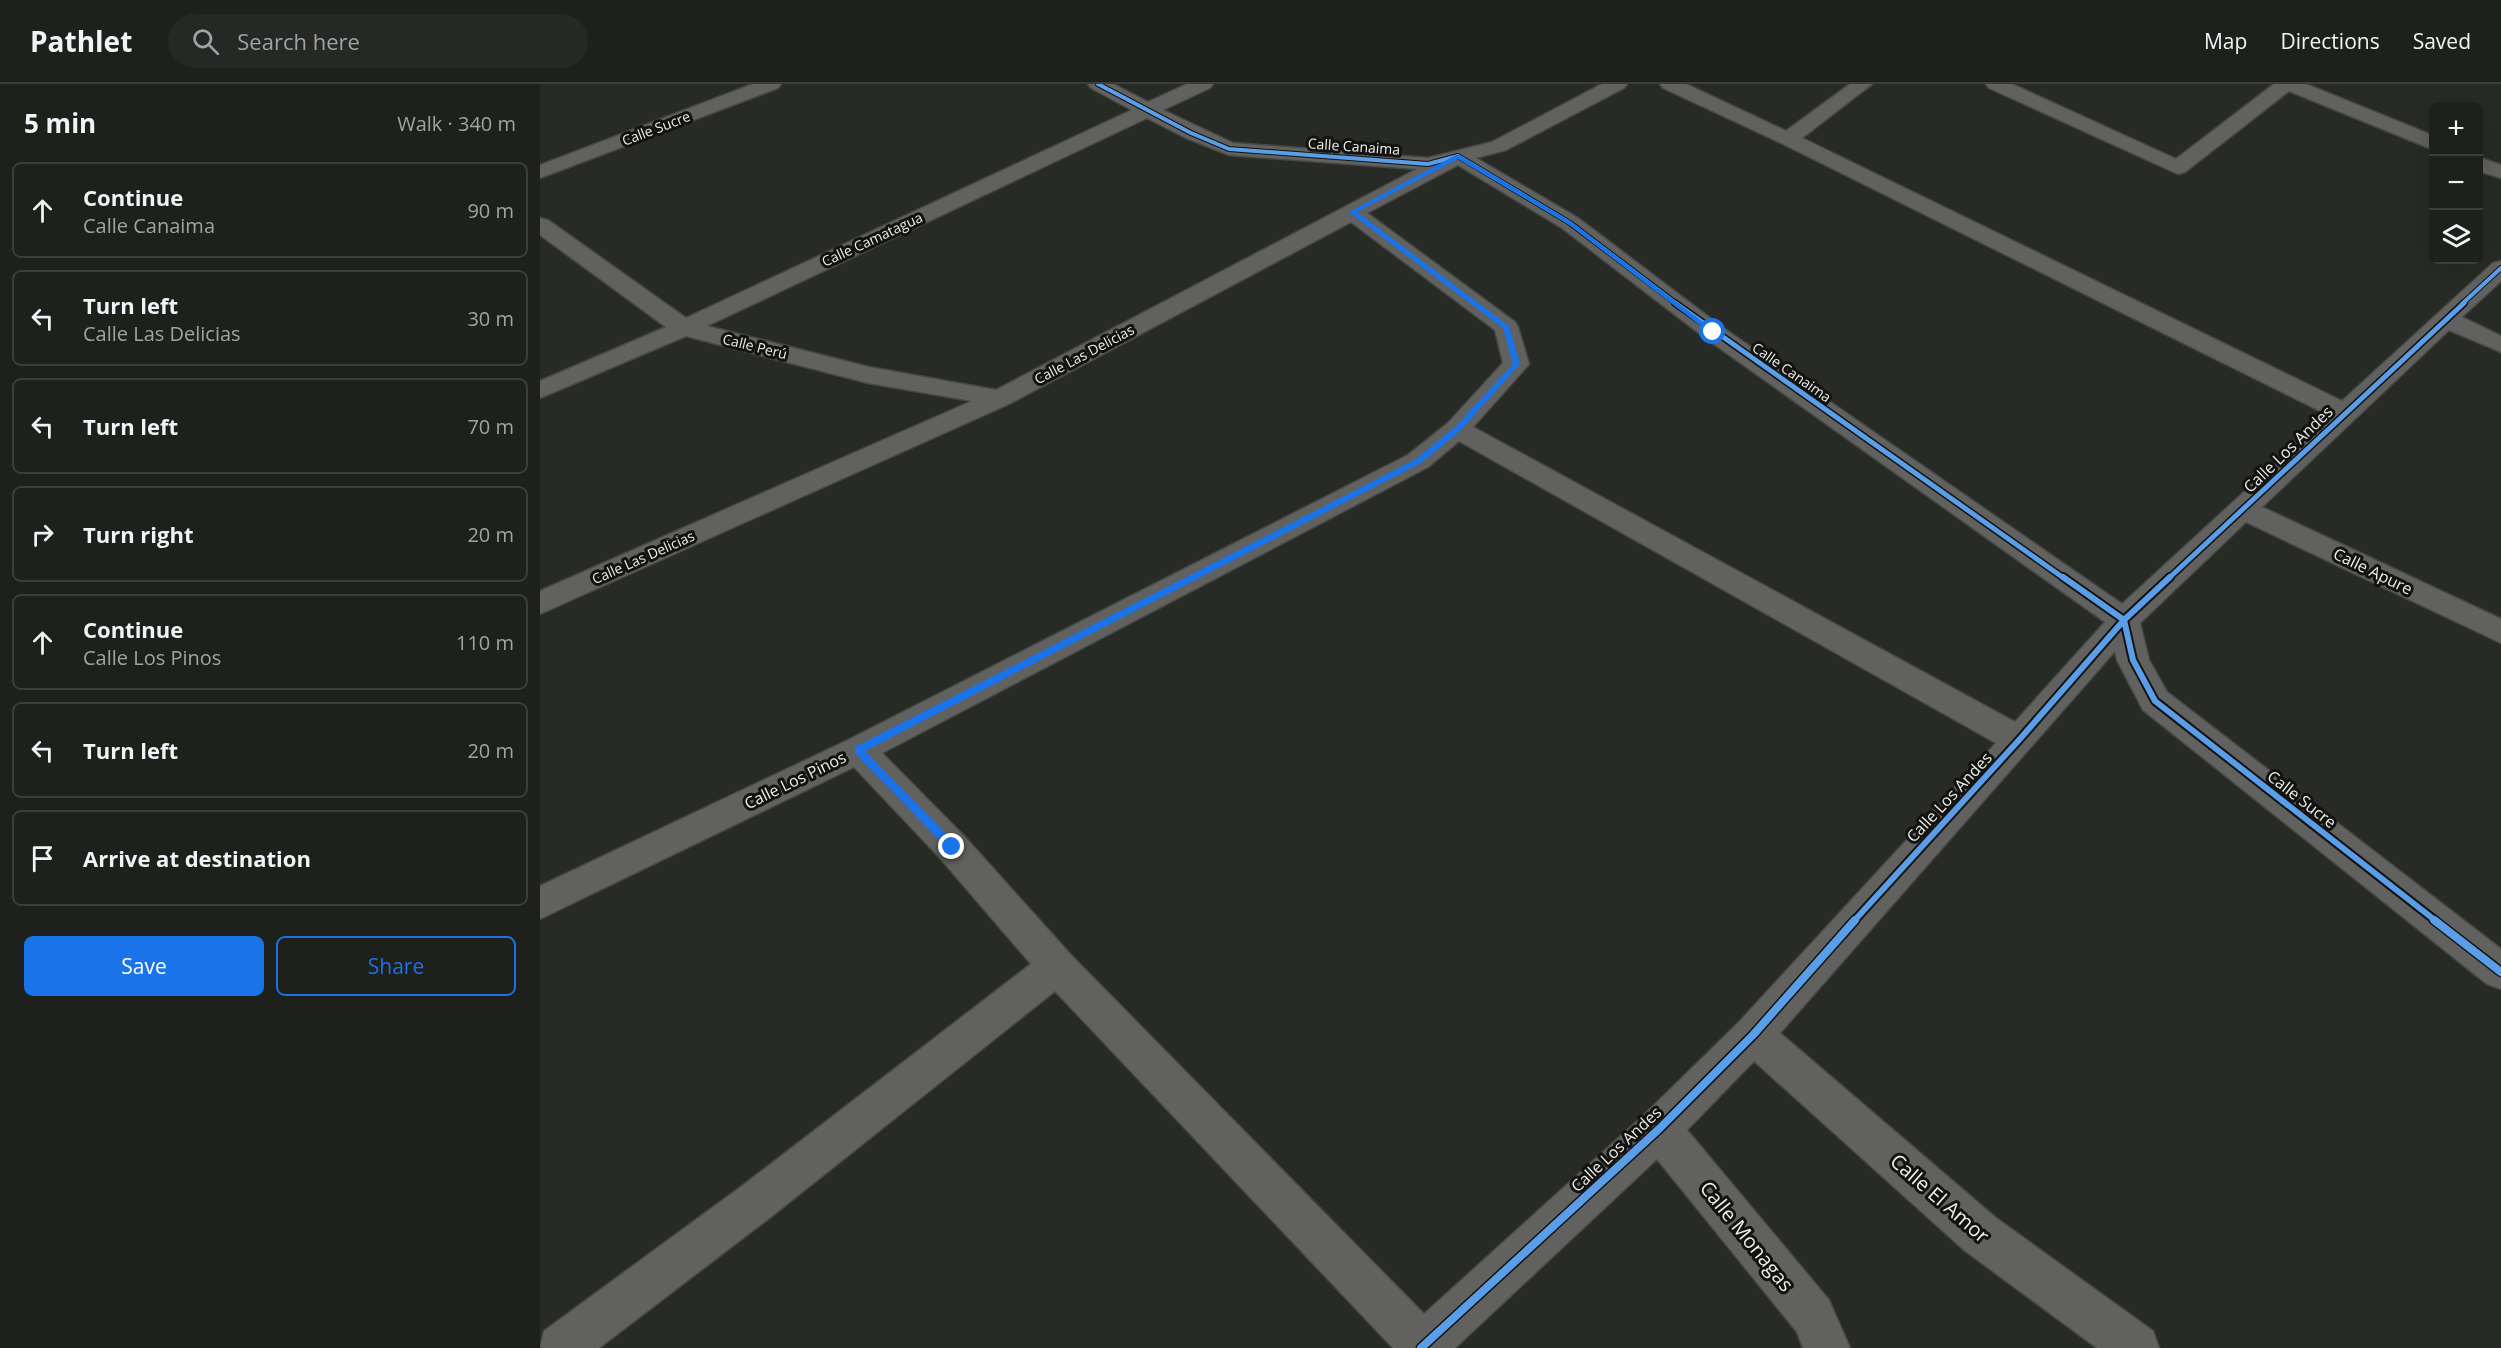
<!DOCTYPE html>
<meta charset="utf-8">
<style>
:root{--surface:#1e201c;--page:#262825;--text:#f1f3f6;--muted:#a1a3a3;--line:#3c3e3b;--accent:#1a73e8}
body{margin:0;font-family:"Open Sans",sans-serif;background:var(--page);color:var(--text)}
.controls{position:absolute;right:18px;top:18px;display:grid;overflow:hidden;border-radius:9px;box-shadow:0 6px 24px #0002}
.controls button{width:54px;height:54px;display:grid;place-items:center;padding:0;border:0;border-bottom:2px solid var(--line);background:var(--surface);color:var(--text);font:30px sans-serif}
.stop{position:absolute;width:18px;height:18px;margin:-14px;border:4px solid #1a73e8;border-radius:50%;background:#fff}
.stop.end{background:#1a73e8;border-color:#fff;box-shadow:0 2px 6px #0008}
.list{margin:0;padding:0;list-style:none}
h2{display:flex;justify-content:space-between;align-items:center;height:78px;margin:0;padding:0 24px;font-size:26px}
h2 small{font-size:20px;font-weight:400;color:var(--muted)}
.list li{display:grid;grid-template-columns:39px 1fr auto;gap:18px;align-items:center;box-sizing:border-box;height:96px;margin:0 12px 12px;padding:0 12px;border:2px solid var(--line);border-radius:9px}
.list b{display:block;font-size:22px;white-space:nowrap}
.list p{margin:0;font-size:20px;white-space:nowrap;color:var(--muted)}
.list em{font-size:20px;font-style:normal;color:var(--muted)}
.actions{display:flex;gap:12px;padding:18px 24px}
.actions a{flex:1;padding:14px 0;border:2px solid var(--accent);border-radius:9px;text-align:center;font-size:21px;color:var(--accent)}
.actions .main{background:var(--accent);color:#fff}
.icon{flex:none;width:33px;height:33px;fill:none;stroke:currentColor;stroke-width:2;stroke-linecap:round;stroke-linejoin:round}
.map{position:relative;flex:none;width:1961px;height:1264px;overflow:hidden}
header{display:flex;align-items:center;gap:36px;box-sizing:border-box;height:84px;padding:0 30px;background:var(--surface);border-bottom:2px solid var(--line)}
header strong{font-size:28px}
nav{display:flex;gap:33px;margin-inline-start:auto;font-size:21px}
.search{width:420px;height:54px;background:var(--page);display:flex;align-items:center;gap:15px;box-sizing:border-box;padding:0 21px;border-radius:33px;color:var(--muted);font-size:22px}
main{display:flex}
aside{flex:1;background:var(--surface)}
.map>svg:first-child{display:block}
</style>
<header>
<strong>Pathlet</strong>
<div class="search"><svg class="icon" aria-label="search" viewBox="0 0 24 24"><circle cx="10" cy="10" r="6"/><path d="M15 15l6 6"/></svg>Search here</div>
<nav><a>Map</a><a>Directions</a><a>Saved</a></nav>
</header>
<main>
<aside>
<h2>5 min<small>Walk · 340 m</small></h2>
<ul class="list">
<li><svg class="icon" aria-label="ahead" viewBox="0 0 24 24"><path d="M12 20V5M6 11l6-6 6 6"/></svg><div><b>Continue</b><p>Calle Canaima</p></div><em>90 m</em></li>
<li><svg class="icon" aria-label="left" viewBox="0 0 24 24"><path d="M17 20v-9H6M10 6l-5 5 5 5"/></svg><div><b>Turn left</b><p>Calle Las Delicias</p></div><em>30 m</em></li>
<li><svg class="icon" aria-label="left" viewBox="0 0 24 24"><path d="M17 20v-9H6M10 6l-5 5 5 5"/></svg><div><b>Turn left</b></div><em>70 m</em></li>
<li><svg class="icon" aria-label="right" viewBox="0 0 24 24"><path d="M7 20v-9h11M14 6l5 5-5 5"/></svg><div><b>Turn right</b></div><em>20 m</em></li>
<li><svg class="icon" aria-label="ahead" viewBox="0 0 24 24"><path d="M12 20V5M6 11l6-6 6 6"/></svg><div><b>Continue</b><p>Calle Los Pinos</p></div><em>110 m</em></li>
<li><svg class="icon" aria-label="left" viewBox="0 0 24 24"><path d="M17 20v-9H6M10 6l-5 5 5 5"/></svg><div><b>Turn left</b></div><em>20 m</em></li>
<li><svg class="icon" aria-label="arrive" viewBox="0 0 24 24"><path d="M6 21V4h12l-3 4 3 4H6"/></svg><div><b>Arrive at destination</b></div></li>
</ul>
<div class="actions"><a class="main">Save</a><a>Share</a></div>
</aside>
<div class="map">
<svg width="1961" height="1264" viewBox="0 0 1961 1264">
<rect width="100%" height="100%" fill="#282a25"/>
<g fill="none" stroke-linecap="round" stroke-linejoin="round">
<!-- minor casing -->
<g stroke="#454743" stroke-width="3">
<path id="minor" d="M213,0H241L238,4L0,94V81Z
M548,0H573L608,18L647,0H673L670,4L623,26L693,59L888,74L952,58L1062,0H1087L1084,4L966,66L936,74L1038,134L1182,243L1582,520L1788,331L1241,59L1123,4L1120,0H1146L1246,47L1310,0H1332L1262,54L1802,317L1953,179L1961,177V197L1922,233L1961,252V268L1909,246L1722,423L1961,535V559L1706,438L1600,539L1609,576L1627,608L1961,865V905L1947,900L1603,626L1577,576L1575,567L1240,949L1456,1134L1613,1247L1619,1264H1557L1424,1166L1214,977L1147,1046L1289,1216L1310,1264H1263L1257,1248L1117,1075L915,1264H853L515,907L232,1132L59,1264H0L4,1247L202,1102L491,880L399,773L314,683L0,835V802L306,657L868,371L908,339L963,279L955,246L811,138L469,320L0,530V507L432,317L328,299L146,252L0,314V297L126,243L0,151V134L8,136L146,234L592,26L551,4ZM607,34L644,53L689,71L877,85L456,306L329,283L167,242ZM918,81L1022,144L1164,253L1565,538L1475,638L933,343L989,280L978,243L975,238L827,129ZM919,357L1456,659L1199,938L1104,1031L884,1230L531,871L425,753L342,669L888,383Z
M1446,0H1472L1636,75L1734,0H1766L1894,52V66L1749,7L1645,88L1638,90L1449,4Z
M1938,73L1961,81V94L1938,87Z"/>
</g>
<!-- minor -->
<use href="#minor" fill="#61625f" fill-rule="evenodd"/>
<!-- cycleway-far3 casing -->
<g stroke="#121310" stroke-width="6">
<path id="cycleway-far3" d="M558,0L651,49L689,65L888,80L918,72L1030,139L1137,220
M1922,220L1961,184"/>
</g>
<!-- cycleway-far2 casing -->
<g stroke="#121310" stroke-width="8">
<path id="cycleway-far2" d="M1135,219L1525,495
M1628,495L1924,219"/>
</g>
<!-- cycleway-far1 casing -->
<g stroke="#121310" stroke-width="10">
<path id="cycleway-far1" d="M1523,493L1584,536L1593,576L1615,617L1896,837
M1314,837L1479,656L1584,536L1630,493"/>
</g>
<!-- cycleway casing -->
<g stroke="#121310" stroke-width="11">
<path id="cycleway" d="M1894,836L1961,888
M881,1264L1119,1045L1213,951L1315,836"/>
</g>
<!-- cycleway-far3 -->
<use href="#cycleway-far3" stroke="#5a9eea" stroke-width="4"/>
<!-- cycleway-far2 -->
<use href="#cycleway-far2" stroke="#5a9eea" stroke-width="5"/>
<!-- cycleway-far1 -->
<use href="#cycleway-far1" stroke="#5a9eea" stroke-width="6"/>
<!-- cycleway -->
<use href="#cycleway" stroke="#5a9eea" stroke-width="8"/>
</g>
<!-- route -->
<path fill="#1a73e8" d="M916,71H920L1032,138L1176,248L1170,249L1028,140L918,75L817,128L969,242L980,280L920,347L881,379L325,667L416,760V766H409L315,669V663L876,375L915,343L973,280L963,244L809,128Z"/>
<g text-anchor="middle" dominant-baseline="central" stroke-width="6" stroke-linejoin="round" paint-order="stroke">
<!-- far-street labels -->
<g font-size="14" fill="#eceee9" stroke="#121310">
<text transform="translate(116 44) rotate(-21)">Calle Sucre</text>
<text transform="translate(814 62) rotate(4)">Calle Canaima</text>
<text transform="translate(332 155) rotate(-25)">Calle Camatagua</text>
<text transform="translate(215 262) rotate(14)">Calle Perú</text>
<text transform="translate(544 270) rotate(-28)">Calle Las Delicias</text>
<text transform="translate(1252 288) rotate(35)">Calle Canaima</text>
<text transform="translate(103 473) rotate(-24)">Calle Las Delicias</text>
</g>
<!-- street labels -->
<g font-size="16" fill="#eceee9" stroke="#121310">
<text transform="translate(1748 365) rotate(-44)">Calle Los Andes</text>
<text transform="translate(1833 487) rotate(26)">Calle Apure</text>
<text transform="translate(255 696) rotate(-26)">Calle Los Pinos</text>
<text transform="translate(1409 713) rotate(-47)">Calle Los Andes</text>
<text transform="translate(1762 715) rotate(38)">Calle Sucre</text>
<text transform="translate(1076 1065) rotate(-43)">Calle Los Andes</text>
</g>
<!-- near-street labels -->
<g font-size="20" fill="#eceee9" stroke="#121310">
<text transform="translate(1400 1114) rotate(41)">Calle El Amor</text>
<text transform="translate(1207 1152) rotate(51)">Calle Monagas</text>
</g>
</g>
</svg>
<div class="controls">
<button>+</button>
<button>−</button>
<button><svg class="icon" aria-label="layers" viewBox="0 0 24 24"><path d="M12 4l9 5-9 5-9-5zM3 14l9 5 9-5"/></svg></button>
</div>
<div class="stop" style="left:1173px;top:248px"></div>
<div class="stop end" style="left:412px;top:763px"></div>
</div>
</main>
